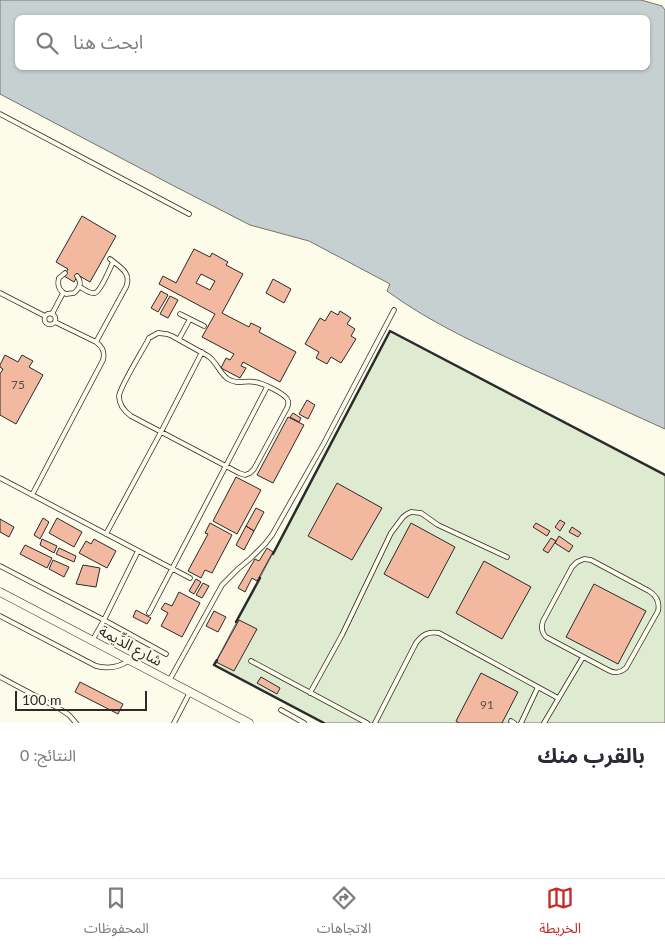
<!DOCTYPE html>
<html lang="ar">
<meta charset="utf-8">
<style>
:root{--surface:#fff;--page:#f2f2f3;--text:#2b2b33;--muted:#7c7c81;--line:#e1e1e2;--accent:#c62828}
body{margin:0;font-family:Lato,"Noto Sans Arabic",sans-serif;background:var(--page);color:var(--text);direction:rtl}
.scale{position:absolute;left:15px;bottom:12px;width:132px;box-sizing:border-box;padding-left:5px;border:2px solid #2b2b2b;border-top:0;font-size:14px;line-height:18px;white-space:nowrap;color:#2b2b2b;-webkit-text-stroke:4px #fdfbea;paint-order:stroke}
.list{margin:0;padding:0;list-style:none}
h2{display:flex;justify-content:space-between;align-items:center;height:65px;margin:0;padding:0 20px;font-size:21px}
h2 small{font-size:16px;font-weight:400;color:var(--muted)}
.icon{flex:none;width:28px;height:28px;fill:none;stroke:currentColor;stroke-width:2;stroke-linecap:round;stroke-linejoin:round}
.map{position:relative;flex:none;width:665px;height:723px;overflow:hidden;direction:ltr}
.search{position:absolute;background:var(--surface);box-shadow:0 1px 4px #0004;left:15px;right:15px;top:15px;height:55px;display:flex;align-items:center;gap:12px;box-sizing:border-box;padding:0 18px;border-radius:8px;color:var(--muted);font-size:19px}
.sheet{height:155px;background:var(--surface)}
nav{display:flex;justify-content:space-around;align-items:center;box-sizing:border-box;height:70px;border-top:1px solid var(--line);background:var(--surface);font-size:14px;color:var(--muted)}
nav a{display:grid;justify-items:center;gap:2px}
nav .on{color:var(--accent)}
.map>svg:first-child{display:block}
</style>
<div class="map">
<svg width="665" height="723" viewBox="0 0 665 723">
<rect width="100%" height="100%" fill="#fdfbea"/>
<!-- green -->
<path fill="#deebd1" stroke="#74746e" d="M390,331L665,475V723H324L214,665Z"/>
<!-- water -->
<path fill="#c7d0d0" stroke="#74746e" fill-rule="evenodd" d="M0,0H641L662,6L665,10V429C621,409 577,389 532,369C482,346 432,324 387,291L390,284L309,241L250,225L172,185L0,94ZM18,18H648V68H18Z"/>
<!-- building -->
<path fill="#f2b8a0" stroke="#2b2b2b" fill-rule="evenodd" d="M82,216L116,236L90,282L78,275L74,282L64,276L68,269L56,262Z
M194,249L210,257L212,253L228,262L226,265L243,274L222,313L249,327L251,323L261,328L259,332L296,352L280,382L243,362L241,366L246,368L240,378L221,368L226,358L230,360L234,354L202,337L215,314L159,284L163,276L176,283ZM201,274L215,281L210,290L196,283Z
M273,279L291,289L284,303L266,293Z
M161,291L168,295L158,312L151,308Z
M170,296L178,300L168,318L160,314Z
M331,311L338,315L340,311L351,318L347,324L355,329L351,336L356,339L341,363L331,357L327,364L316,358L319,352L305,344L320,318L325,321Z
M5,355L18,362L22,355L33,361L29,367L43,375L16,424L0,415V374L3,369L0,367V365Z
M307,400L315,405L308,419L299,414Z
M293,413L301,418L299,422L290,417Z
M288,417L304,425L273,483L257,475Z
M236,477L261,490L237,534L213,521Z
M337,483L382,508L352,560L308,536Z
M256,508L264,512L254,531L246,526Z
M43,518L49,522L40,539L34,535Z
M57,518L82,532L74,547L49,533Z
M0,519L14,527L9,537L0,532Z
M560,520L565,523L560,531L555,527Z
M210,523L232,535L212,573L205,570L201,578L188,571L208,534L205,533Z
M411,523L455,547L428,598L384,574Z
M536,523L550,531L547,536L533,527Z
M246,526L254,531L244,550L236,545Z
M572,527L581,533L578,537L569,532Z
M559,536L573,546L569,552L555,543Z
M551,538L556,541L548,553L543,550Z
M42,539L57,546L54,553L40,545Z
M94,539L116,551L107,568L79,553L86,541L91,544Z
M25,545L52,558L47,568L20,554Z
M59,548L76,556L74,562L56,554Z
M267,548L273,552L257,581L252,578L245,592L238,588L255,559L259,561Z
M53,560L69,567L64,577L49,569Z
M484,561L531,587L502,639L456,613Z
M83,565L100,568L96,587L76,584Z
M196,579L201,582L194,594L189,591Z
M203,583L209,586L202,598L196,595Z
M594,584L646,611L618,664L566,637Z
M179,592L200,603L182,637L161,626L168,613L161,609L165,603L172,606Z
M136,610L151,618L147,624L133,617Z
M214,611L226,617L218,632L206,626Z
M239,620L257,629L234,671L216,662Z
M481,673L518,692L502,723H459L456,721Z
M261,677L280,688L277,694L257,683Z
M80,682L123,704L118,714L75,692Z"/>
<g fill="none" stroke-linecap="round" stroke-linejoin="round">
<!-- lane casing -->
<g stroke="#2b2b2b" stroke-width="5.5">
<path id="lane" d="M0,114L189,214
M65,273L59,278C57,285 59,291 66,294L74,293C80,288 82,282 77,276
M80,287C84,289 89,294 95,293C101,291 110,268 113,262
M0,293L45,316
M44.5 319a5.5 5.5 0 1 1 11 0a5.5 5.5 0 1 1-11 0Z
M52,314L63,293
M180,314L204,326
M158,333L167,334L172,336L208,356C217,362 219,373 228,379C238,385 245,380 255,382C262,383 287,394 288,401C289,404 288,405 287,408L254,469L250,473L245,475L239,473L131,416C124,411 119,405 119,396C120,387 141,353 147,342L149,338Z
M179,339L190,319
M96,342L126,287C132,273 120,267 110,259
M0,478L190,578
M32,495L103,360C105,352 103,347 96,342L55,322
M106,534L161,432L202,352
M584,559L591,560L649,591C657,596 660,602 658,611L626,668C620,673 615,674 608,670L546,637C541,632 541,627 543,621L572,567L577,562Z
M0,566L104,620L166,654
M149,613L267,387
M0,616L96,666C108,669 118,668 128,661
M92,641L104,620L138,551
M251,661L367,723
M0,677L60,709L69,715L76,723
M169,681L222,585L238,569L251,558L265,544L272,535L324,443L394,310
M310,693L342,635L391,533L403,517L407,514L411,512L421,513L438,525L507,557
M281,710L304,723
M511,721L514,723
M174,723L190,692
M375,723L416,643C422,635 428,631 439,633L558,698
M521,723L538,687
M544,723L583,657"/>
</g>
<!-- street casing -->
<g stroke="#2b2b2b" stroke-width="9">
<path id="street" d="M0,592L249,723"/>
</g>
<!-- lane -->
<use href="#lane" stroke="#fdfbea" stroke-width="4"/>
<!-- street -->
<use href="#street" stroke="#fdfbea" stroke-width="8"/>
<!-- wall -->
<path stroke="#2b2b2b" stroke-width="2.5" d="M273,554L390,331L665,475
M236,622L260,578
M217,660L214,665L324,723"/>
</g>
<g text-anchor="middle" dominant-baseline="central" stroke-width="4" stroke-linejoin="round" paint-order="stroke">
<!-- number labels -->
<g font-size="12" fill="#5d4e48">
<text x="18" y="384">75</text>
<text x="487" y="704">91</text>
</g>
<!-- street labels -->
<g font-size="15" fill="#2b2b2b" stroke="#fdfbea">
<text transform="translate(131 645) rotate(28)">شارع الدِّيمة</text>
</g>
</g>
</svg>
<div class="scale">100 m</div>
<div class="search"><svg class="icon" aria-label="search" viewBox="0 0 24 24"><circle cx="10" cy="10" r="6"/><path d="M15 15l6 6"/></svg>ابحث هنا</div>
</div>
<section class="sheet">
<h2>بالقرب منك<small>النتائج: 0</small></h2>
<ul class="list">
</ul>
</section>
<nav>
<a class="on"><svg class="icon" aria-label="map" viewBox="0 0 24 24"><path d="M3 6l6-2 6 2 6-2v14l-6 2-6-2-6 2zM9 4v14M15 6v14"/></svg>الخريطة</a>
<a><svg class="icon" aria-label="directions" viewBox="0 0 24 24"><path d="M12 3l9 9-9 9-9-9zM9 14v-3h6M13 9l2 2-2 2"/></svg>الاتجاهات</a>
<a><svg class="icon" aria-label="saved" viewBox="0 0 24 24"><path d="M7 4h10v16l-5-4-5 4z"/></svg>المحفوظات</a>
</nav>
